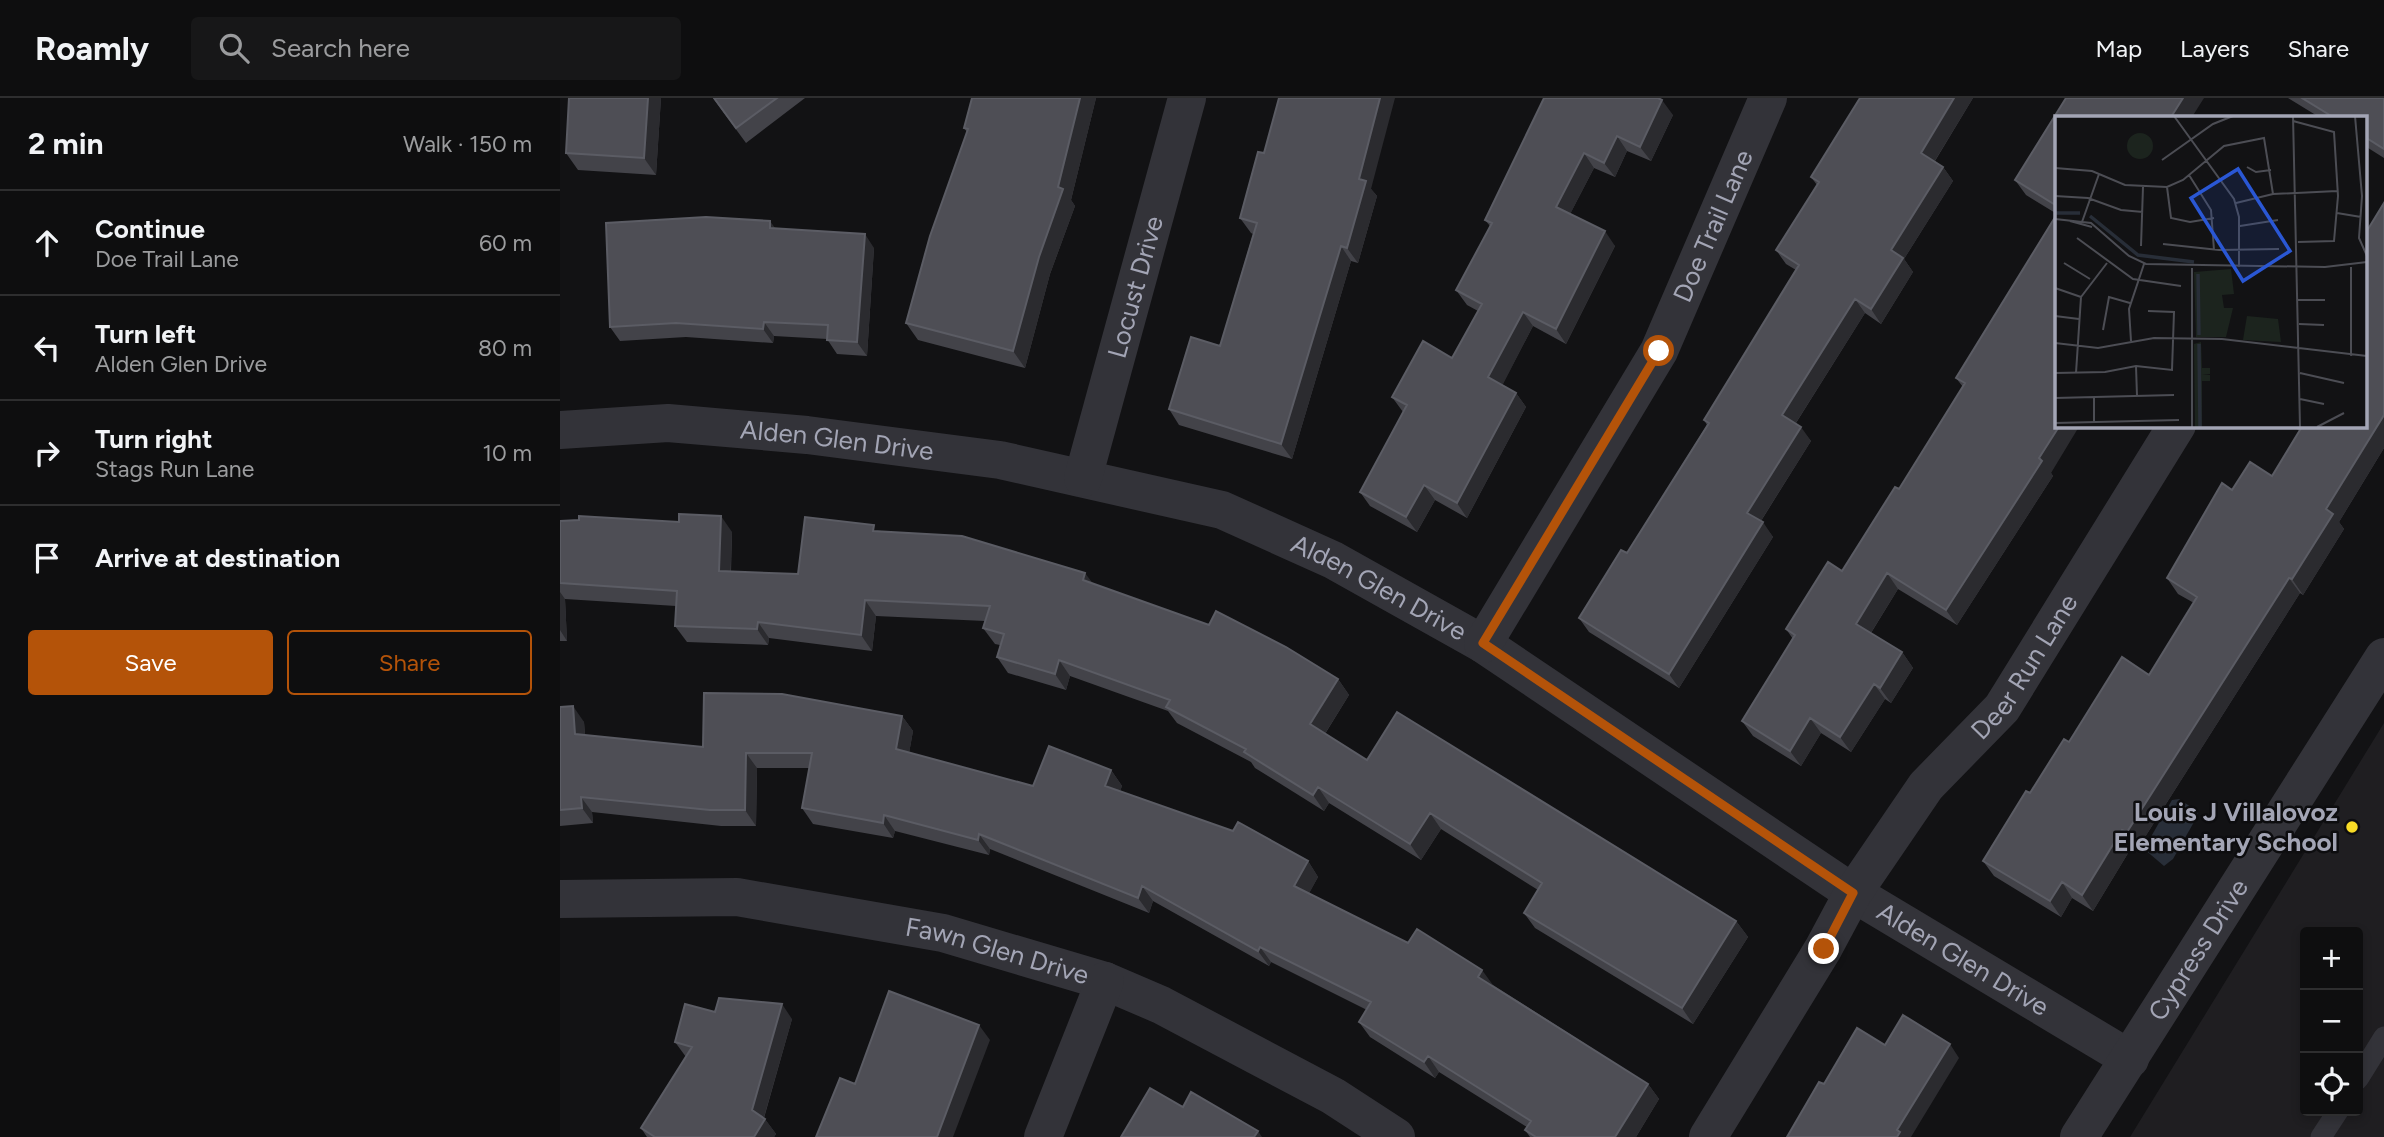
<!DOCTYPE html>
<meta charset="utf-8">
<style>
:root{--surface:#0e0e0f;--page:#171718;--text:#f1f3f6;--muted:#9b9c9e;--line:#2e2e2f;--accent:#b45309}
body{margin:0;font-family:Figtree,sans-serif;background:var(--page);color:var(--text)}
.controls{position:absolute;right:21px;bottom:21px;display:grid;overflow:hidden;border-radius:7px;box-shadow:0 4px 10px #0003}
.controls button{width:63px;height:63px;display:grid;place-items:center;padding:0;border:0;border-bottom:2px solid var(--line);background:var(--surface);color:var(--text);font:35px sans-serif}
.stop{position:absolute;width:21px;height:21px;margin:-16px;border:5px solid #b45309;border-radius:50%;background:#fff}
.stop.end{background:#b45309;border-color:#fff;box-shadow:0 2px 7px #0008}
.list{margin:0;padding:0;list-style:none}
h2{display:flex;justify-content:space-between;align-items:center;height:91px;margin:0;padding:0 28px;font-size:30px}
h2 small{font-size:23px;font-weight:400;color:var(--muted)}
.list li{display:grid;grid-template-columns:46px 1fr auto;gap:21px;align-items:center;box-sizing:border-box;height:105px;padding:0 28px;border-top:2px solid var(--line)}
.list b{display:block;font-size:26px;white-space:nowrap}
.list p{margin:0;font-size:23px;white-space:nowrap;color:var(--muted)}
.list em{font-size:23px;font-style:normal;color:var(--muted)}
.actions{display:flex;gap:14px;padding:21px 28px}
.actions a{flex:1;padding:16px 0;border:2px solid var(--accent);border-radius:7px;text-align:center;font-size:24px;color:var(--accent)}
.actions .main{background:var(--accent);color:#fff}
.icon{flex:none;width:38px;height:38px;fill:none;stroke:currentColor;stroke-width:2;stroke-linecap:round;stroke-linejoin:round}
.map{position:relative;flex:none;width:1824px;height:1039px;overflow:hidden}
header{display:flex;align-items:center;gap:42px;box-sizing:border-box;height:98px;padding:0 35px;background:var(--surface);border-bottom:2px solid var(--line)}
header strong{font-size:33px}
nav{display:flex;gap:38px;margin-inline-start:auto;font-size:24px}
.search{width:490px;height:63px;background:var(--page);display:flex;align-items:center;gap:18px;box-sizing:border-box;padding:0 24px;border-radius:7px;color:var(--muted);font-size:26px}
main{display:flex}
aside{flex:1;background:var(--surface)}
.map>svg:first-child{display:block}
</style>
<header>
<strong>Roamly</strong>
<div class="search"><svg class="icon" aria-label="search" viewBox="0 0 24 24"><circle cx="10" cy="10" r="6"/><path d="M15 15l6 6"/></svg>Search here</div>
<nav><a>Map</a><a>Layers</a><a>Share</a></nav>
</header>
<main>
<aside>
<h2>2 min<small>Walk · 150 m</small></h2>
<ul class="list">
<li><svg class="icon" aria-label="ahead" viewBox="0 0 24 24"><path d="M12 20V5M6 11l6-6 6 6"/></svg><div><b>Continue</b><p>Doe Trail Lane</p></div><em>60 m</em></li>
<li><svg class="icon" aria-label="left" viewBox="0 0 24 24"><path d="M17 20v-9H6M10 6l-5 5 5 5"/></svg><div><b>Turn left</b><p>Alden Glen Drive</p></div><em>80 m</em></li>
<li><svg class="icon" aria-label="right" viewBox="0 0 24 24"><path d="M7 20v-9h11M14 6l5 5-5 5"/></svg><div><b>Turn right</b><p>Stags Run Lane</p></div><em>10 m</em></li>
<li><svg class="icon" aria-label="arrive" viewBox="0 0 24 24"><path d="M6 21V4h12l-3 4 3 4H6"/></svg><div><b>Arrive at destination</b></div></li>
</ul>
<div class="actions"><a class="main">Save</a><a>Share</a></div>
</aside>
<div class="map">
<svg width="1824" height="1039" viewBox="0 0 1824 1039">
<rect width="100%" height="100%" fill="#121214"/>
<!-- built -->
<path fill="#1f1e21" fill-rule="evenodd" d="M1824,625V1039H1570ZM1745,834H1798V1013H1745Z"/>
<!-- water -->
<path fill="#282e38" d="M1619,701L1637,713L1638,717L1613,761L1604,768L1584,751L1612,702Z"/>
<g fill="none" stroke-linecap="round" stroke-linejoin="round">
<!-- service -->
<path stroke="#333339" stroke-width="21" d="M1798,981L1824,939
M1761,1039L1778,1013"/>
<!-- minor -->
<g stroke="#333339" stroke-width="38">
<path id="s1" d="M0,332L108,325L247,337L440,362L662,412L773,462L923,546L1293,795L1570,961"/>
<path id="s2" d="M523,380L627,0"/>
<path id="s3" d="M923,546L1099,253L1208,0"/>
<path id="s4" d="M0,801L177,799L383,835L545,883L601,907L773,998L836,1039"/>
<path d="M483,1039L545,883"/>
<path id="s5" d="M1148,1039L1263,851L1293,795L1366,688L1442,610L1617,327"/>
<path id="s6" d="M1519,1039L1824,559"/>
</g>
</g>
<!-- wall -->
<path fill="#434349" d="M101,0L96,77L18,72L6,55Z
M153,0H245L186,45Z
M412,0H536L511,102L515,108L490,176L465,270L358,242L346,225L407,34L404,30Z
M984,0L1113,17L1091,63L1067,53L1055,79L1034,70L1010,116L1055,148L1006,246L973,228L942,287L956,295L966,309L907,420L875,402L857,434L810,408L800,394L843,314L832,299L892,260L918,213L907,207L896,192L930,128L925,122Z
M1300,0H1413L1375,63L1383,69L1393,83L1344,161L1353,174L1321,226L1305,215L1236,325L1251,343L1201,423L1213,439L1119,590L1029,534L1019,520L1067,455L1147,327L1144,322L1236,172L1226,166L1216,152L1257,87L1251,79Z
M1506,0H1644L1497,19V327L1491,375L1493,378L1397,527L1338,491L1311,535L1342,554L1353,570L1331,605L1325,601L1291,654L1261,635L1241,668L1193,638L1182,623L1233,541L1226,531L1282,473L1339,391L1403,289L1396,280L1497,116L1466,97L1455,82Z
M1728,0H1824V60L1805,48V19H1759Z
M704,55L811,91L817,98L798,165L791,163L732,361L619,327L609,311L660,248L693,136L691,135L680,120Z
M1824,105V350L1779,424L1784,431L1743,497L1740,495L1578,750L1573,747L1533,813L1512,800L1501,819L1434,778L1423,763L1470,695L1509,644L1589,577L1634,505L1618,496L1607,480L1672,392L1712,378L1740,333L1730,327H1805Z
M216,131L314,150L307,258L277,256L267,241L214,238L213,245L126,239L60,243L50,229Z
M0,423L119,424L172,434L171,474L238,476L319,434L532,485L778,581L789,597L765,636L807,662L1176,823L1188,839L1133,926L975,830L964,815L978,792L881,731L861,762L769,705L764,713L695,670L691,664L617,625L608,613L510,578L506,592L448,575L437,559L440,547L435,546L423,530L425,523L316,518L312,553L209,540L208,547L127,544L115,528L116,508L5,501L7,543H0Z
M0,609L24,624L25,637L143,649L342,618L353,633L349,655L473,688L551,672L562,688L560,693L748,763L758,779L749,795L933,887L1088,986L1099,1001L1076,1039H970L965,1032L967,1029L879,974L875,980L810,939L799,924L807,912L711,864L709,868L593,803L589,815L430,751L429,757L335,733L333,740L253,726L242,710L249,670H197L196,728H161L32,714L33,725L0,728Z
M155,914L232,921L204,1020L216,1036L214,1039H87L81,1030L126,959L115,944Z"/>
<!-- shaded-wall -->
<path fill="#2b2b2f" d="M88,0H101L96,77L84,60Z
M520,0H536L511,102L515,108L490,176L465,270L453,253L498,89Z
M820,0H835L811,91L817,98L798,165L787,150L799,81Z
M1394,0H1413L1371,69L1361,55Z
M1623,0H1644L1632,19H1611Z
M1102,2L1113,17L1091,63L1080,49Z
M1057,38L1067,53L1055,79L1044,65Z
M1024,55L1034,70L1006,124L996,109Z
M1383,69L1393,83L1344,161L1353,174L1321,226L1311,211L1331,152Z
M210,123L220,137L210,130Z
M1045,133L1055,148L1006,246L996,231Z
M305,136L314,150L307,258L297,244Z
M781,148L791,163L732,361L721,346Z
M1295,201L1305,215L1232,331L1222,317Z
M963,214L973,228L939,294L928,279Z
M204,224L214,238L213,245L203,231Z
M956,295L966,309L907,420L897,405Z
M1824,317V350L1779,424L1784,431L1743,497L1732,481L1766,411Z
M1500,327H1520L1491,375L1493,378L1397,527L1386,512Z
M1241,329L1251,343L1197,429L1187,415Z
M864,387L875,402L857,434L846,419Z
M161,418L172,434L170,489L159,473Z
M1203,424L1213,439L1119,590L1109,576Z
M525,475L537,491L523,482Z
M1327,475L1338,491L1307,541L1296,526Z
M1729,480L1740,495L1578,750L1567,734Z
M0,494L5,501L7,543L0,532Z
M305,502L316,518L312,553L301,537Z
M198,524L209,540L208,547L197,531Z
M1342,554L1353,570L1331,605L1320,590Z
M499,562L510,578L506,592L495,576Z
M778,581L789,597L761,642L750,626Z
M1314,586L1325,601L1291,654L1280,639Z
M13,608L24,624L26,652L15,636Z
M342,618L353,633L347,667L336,651Z
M1250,620L1261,635L1241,668L1230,653Z
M186,655L197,670L196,728L185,712Z
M551,672L562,688L556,703L545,688Z
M758,689L769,705L764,713L753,697Z
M21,699L32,714L33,725L22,710Z
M870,715L881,731L861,762L850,746Z
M324,717L335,733L333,740L323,725Z
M1562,732L1573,747L1533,813L1522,797Z
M419,736L430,751L429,757L418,742Z
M748,763L758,779L745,803L734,788Z
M1502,784L1512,800L1501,819L1490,803Z
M582,788L593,803L589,815L578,800Z
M1176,823L1188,839L1133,926L1122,910Z
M700,849L711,864L709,868L698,853Z
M922,872L933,887L928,894L918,879Z
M222,906L232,921L202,1026L205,1021L216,1036L214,1039H194L192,1012Z
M419,927L430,942L393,1039H377Z
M1390,946L1399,960L1351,1039H1337V1032Z
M868,958L879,974L875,980L864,964Z
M1088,986L1099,1001L1076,1039H1055Z
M698,1033L702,1039H694Z"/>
<!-- building -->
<path fill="#4e4e55" stroke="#5b5c64" stroke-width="2" d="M9,0H88L84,60L6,55Z
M154,0H217L176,30Z
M412,0H520L498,89L503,91L479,159L453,253L346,225L370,138L408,31L404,30Z
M719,0H820L799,81L806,83L787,150L781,148L721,346L609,311L631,239L660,248L697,125L680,120L698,54L704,55Z
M984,0H1098L1102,2L1080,49L1057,38L1044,65L1024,55L996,109L1045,133L996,231L963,214L928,279L956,295L897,405L864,387L846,419L800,394L847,307L832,299L863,243L892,260L922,206L896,192L932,125L925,122Z
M1300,0H1394L1361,55L1383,69L1331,152L1343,160L1311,211L1295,201L1222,317L1241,329L1187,415L1203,424L1109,576L1019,520L1061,452L1067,455L1149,325L1144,322L1239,167L1216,152L1259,84L1251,79Z
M1506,0H1623L1611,19H1497V108L1455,82Z
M1742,0H1824V51L1805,39V19H1773Z
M1824,105V317L1766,411L1773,416L1732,481L1729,480L1567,734L1562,732L1522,797L1502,784L1490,803L1423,763L1466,693L1470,695L1504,641L1509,644L1562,559L1589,577L1637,499L1607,480L1662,385L1672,392L1690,364L1712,378L1743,327H1805V136Z
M1497,116V327H1500L1479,360L1482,363L1386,512L1327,475L1296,526L1342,554L1320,590L1314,586L1280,639L1250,620L1230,653L1182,623L1235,537L1226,531L1268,464L1282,473L1335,389L1339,391L1405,285L1396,280Z
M146,119L210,123V130L305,136L297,244L267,242L268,227L204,224L203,231L116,225L50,229L46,125Z
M119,416L161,418L159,473L238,476L245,419L314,427L313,433L402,438L525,475L523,482L649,527L656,513L726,549L778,581L750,626L807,662L837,614L1176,823L1122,910L964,815L982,785L870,715L850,746L758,689L753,697L684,654L686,651L606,609L610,602L499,562L495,576L437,559L444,536L423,530L430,508L305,502L301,537L198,524L197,531L115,528L117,493L0,485V423L19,422V418L119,424Z
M144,595L222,596L342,618L336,651L473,688L489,648L551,672L545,688L673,733L678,724L748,763L734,788L848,845L857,831L922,872L918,879L1088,986L1055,1039H976L965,1032L971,1023L868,958L864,964L799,924L811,904L700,849L698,853L582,788L578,800L419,736L418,742L324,717L323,725L242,710L252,655H186L185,712H150L21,699L22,710L0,712V609L13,608L15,636L143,649Z
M329,893L419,927L377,1039H256L280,980L295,986Z
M159,900L222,906L192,1012L205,1021L194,1039H95L81,1030L132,949L115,944L125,906L155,914Z
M1343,917L1390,946L1337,1032L1340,1034L1337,1039H1227L1259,984L1264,986L1297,930L1325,947Z
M590,990L623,1009L631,994L698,1033L694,1039H561Z"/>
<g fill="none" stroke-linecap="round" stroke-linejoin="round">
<!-- route -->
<path stroke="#b45309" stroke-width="9" d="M1099,253L923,545L1293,795L1264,851"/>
</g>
<!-- markers -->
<circle fill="#f8db26" stroke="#0d0d0f" stroke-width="2.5" cx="1792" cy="729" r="7"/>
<g text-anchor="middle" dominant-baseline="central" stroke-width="5" stroke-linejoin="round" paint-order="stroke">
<!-- street labels -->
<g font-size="26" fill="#a3a5b5" stroke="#0d0d0f">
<text stroke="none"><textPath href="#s3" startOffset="478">Doe Trail Lane</textPath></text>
<text stroke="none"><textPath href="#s2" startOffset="198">Locust Drive</textPath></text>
<text stroke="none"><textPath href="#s1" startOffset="278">Alden Glen Drive</textPath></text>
<text stroke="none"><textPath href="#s1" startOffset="845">Alden Glen Drive</textPath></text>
<text stroke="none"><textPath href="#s5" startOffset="569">Deer Run Lane</textPath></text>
<text stroke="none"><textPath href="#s6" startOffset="222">Cypress Drive</textPath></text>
<text stroke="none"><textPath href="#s4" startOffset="443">Fawn Glen Drive</textPath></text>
<text stroke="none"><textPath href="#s1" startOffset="1538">Alden Glen Drive</textPath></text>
</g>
<!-- poi labels -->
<g font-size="26" font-weight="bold" fill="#a3a5b5" stroke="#0d0d0f" text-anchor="end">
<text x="1778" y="714">Louis J Villalovoz<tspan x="1778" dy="30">Elementary School</tspan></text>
</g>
</g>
<!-- overview -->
<g transform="translate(1495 18)">
<rect width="312" height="312" fill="#121214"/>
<path d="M72 30a13 13 0 1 1 26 0a13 13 0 1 1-26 0ZM176,153L179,178L167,179L169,192H178L171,221H141L139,156ZM192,200L223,203L226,226L188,224ZM146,226L147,252H155V258L147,259H155V265H147V311H140L139,228Z" fill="#1c241e"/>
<path fill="none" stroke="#282e38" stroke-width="3.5" d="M0,97H25M35,100L83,139L139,146M143,158L144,219M144,228L145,311"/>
<path fill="none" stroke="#4c4d54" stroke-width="2" d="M119,0L179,83L184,101V151M238,0L245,311M300,0L307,80L304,122L312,140M238,5L279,16L283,80L279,125L243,126M107,44L158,8L178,0M192,51L201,56L216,54M0,52L37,55L70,69L112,71L128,64L169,30L209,22L218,78M134,59L156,94L159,134M112,71L116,102L135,106L159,102M0,80L33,82L66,94L88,96M181,87L218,78L282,75M282,97L306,101M0,103L36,107L74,140L91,148L270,151L312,146M15,105L37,111M27,106L44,58M185,110L223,104M22,122L78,163L126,170M108,128L164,134L224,133M86,130L88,71M9,147L35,163M0,172L26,181M243,184H270M0,200L24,203M244,208L269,209M48,214L54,181L75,187M76,225L74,193L89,148M0,227L43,232L99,222L167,223L312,240M296,240V151M81,250L82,280M0,257L50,256L81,250L117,254L119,196L93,195M21,257L26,181L52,147M245,257L289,267M0,282L119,279M39,282V306M245,283L269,288M0,307L124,304M137,311V152M262,311L289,297"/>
<path fill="#2a57d4" fill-opacity="0.15" stroke="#2a57d4" stroke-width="3.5" d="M183,53L235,135L188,165L136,82Z"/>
<rect width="312" height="312" fill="none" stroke="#a3a5b5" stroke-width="3.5"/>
</g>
</svg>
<div class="controls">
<button>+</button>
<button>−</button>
<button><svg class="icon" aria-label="locate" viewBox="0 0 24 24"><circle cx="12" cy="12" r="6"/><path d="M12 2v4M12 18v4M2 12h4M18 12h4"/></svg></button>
</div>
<div class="stop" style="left:1099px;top:253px"></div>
<div class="stop end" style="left:1264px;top:851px"></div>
</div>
</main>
